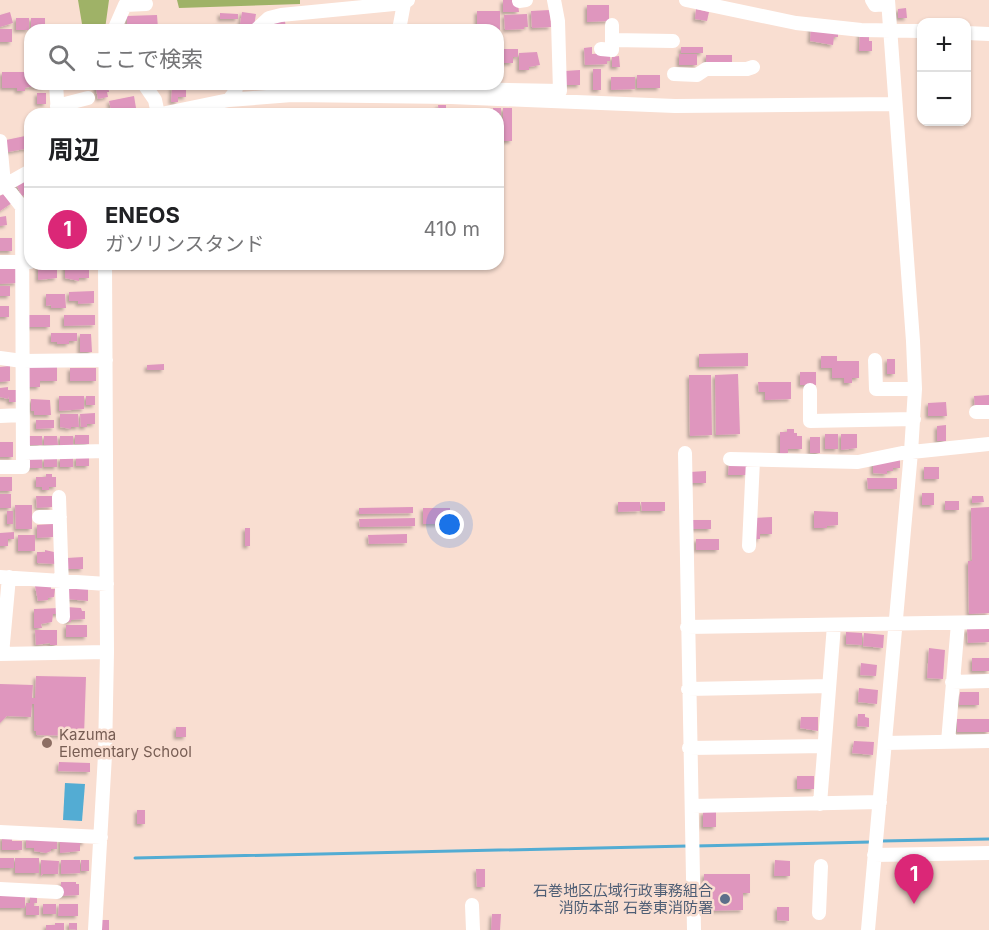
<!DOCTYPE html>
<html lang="ja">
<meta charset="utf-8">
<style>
:root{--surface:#fff;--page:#f6f6f6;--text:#202124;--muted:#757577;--line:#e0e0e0;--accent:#db2777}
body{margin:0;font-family:Inter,"Noto Sans JP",sans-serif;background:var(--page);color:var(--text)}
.controls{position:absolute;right:18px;top:18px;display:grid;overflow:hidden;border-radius:12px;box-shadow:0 2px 4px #0004}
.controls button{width:54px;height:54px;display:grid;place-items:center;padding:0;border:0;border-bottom:2px solid var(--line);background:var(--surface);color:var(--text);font:30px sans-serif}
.you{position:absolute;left:450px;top:525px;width:21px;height:21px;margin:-15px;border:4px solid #fff;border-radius:50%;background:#1a73e8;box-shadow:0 0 0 9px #1a73e833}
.badge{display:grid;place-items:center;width:39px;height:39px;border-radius:50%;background:var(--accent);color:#fff;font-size:20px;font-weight:700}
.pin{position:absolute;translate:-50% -50px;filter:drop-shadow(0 2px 3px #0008)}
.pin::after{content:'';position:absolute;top:32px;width:21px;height:18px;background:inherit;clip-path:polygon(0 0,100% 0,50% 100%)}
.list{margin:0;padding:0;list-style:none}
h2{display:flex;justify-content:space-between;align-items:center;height:78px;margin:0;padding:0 24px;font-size:26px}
h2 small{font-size:20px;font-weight:400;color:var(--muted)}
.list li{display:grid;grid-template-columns:39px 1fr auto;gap:18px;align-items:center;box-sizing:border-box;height:84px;padding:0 24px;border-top:2px solid var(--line)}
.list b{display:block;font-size:22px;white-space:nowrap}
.list p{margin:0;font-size:20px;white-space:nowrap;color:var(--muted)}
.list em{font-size:20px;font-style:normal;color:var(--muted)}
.icon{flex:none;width:33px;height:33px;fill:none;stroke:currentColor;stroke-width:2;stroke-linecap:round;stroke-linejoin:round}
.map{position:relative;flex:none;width:989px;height:930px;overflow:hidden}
.search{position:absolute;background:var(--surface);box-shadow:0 2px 4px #0004;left:24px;top:24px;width:480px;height:66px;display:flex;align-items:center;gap:15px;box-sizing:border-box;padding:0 21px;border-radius:18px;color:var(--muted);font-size:22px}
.panel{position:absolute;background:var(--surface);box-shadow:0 2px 4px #0004;left:24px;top:108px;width:480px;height:162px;border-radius:18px}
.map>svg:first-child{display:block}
</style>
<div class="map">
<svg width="989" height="930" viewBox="0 0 989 930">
<defs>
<filter id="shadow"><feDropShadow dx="-2.5" dy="2.5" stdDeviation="1.5" flood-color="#0004"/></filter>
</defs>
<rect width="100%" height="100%" fill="#f9ded1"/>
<!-- forest -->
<path fill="#9fb267" d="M78,0H109L105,29L83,30Z
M177,0H300V4L179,8Z"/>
<!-- water -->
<path fill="#53acd3" d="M65,783L85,784L82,821L63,820Z"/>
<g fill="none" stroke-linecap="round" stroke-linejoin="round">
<!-- stream -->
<path stroke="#53acd3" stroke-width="3" d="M881,841L989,839
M695,846L871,842
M135,858L688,846"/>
</g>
<!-- building -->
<path fill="#df96be" filter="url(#shadow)" d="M503,0H514L518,4L519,12H503Z
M587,5H609V21L587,22Z
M906,8L907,18H898V9Z
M696,9L709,12L707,21L695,19Z
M550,10L551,27L532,28L531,11Z
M477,11H500V30H492V27H477Z
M10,12L13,23L0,27V15Z
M242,12L256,14L254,26L240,24Z
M220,13L238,14V19H220Z
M527,14L528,27H524V29L505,30L504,15Z
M157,15L158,29L127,30V16Z
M16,18H29V30H16Z
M31,18H45V30H31Z
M285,21L286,30H270L269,23Z
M216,24L240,26L239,30H215Z
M811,27L838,29V37H834L833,45L810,41Z
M0,29H12V42H0Z
M860,32L869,34V41H872V51H859Z
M592,47V54L606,53L607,56H610V61H607V64L585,65L584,48Z
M681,47H703V53H681Z
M501,49H518V57H513V63H502V67H498V57H501Z
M537,52L540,65L529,67V70H519V53Z
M679,54H697V65H679Z
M706,55H732V66L706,64Z
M619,56L620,67H612V57Z
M593,69H601V90H593Z
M580,70V85H566L565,71Z
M2,72H29L30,84H45V87H29L25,88V91H17V88H2Z
M637,75H660V88H637Z
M611,77H635V89L611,90Z
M95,84H108L109,92H107L108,97L98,99Z
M172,87H186V97H178V102H171Z
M37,93H46V104H37Z
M134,96L136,108L129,109V114H112L109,101Z
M438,105H446V114H439Z
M493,108H501V141H498V114H493Z
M503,108H512V141H503Z
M96,109L97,112L104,110L105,114H82Z
M30,135V148L8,152L6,140Z
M30,176V192L22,196L16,184Z
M3,194L12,203L0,211V196Z
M6,216L7,225L0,226V217Z
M0,238H12V251H0Z
M65,265H83V267H89V278H79V281L65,278Z
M0,266L16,269L17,283L0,284Z
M38,266H57V278L38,280Z
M0,286H10V296H0Z
M94,291V303L78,304V301H69V292Z
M46,294H65L66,308H51V305L46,306Z
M0,306H9V317H0Z
M29,315H50V327H29Z
M64,315H95V325L64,326Z
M51,333H77V341H69V344H57V342H51Z
M80,334H91L92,352H80Z
M748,353V366L699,367V354Z
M821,356H837V361H859V378H852V383H844V378H832V368H821Z
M887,359H895V374H887Z
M164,364V370H147V365Z
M10,366V381L0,382V367Z
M29,366H57V381H40V387H29Z
M70,368H96V381H70Z
M800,372H816V385H800Z
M738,374L740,434L716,435L715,375Z
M689,375H711L712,435L690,436Z
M758,382H791V399L765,400V392H759Z
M8,387V390H16V402H9V396L8,399L0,397V388Z
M989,395V408L975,409L974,396Z
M59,396H84V409L59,411Z
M86,396H95V405H86Z
M31,399L50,400L51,415H34V411H31Z
M946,402L947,416H928V403Z
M95,413V424H87V427H81L80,414Z
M60,414H78L79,427H71V429L60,427Z
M36,420H54V428L36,429Z
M946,425V441H937V426Z
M787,429H794V433H797V436H802V449H788V453L780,454V432H787Z
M825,434H838V449H825Z
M841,434H857V448L841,450Z
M75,435H89V444H75Z
M29,436H42V445H29Z
M44,436H57L58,445H44Z
M60,436H73V445H60Z
M810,437H820V453H810Z
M0,442H13V457H0Z
M76,457H89V466H76Z
M44,458H57V467H44Z
M60,458H73V467H60Z
M29,459H42V468H29Z
M900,459V468H893V471H887V474L873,473V461Z
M729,462L747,463L746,475H728Z
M924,467H939V479H924Z
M706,471V483H690V472Z
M46,474H52V477H56V487H49V490H42V487H36V477H46Z
M0,477H12V491H0Z
M867,478H897V489H868Z
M922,493H934V505H922Z
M0,494H11V508H0Z
M36,496H52V507L37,508Z
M972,496H983L984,502L972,503Z
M945,501H959V510H945Z
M618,502H640V511L618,512Z
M641,502H665V511H642Z
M15,505H32V529H16Z
M413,507V513L359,514V508Z
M989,507V613L969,614L968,561H972L971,508Z
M423,508H450V524H423Z
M7,511H13V524H7Z
M814,511L838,512V525L827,526V528H814Z
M772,517V534H760V539H753L754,518Z
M415,518V526L360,527L359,519Z
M692,520H711V529H692Z
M53,524V537L37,538V525Z
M245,528H250V546H245Z
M14,532V539H8V546H0V533Z
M407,534V543L369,544L368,535Z
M18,535H35V551H18Z
M696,539H719V550H696Z
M45,550L54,552L56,564L37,563V552H45Z
M83,557V569H67V558Z
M51,585V589H55L54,597L48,598V600L38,601L35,586Z
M66,589H88V601L66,599Z
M66,607L81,608L82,611H85V619L71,620V622H67Z
M60,608V614H53L52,622L41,624L42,628H34V609Z
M66,625H87V637H66Z
M989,628V642L968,643L967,629Z
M35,630H57V645H50V643L36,645Z
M846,632L862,633V645L846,644Z
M864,633L884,635L883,648L863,646Z
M929,648L945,650L943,679L927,678Z
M972,658H989V671H972Z
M861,663L877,665L876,676L860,675Z
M36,676L86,677L84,736L36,735V731H34V704H32L31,717L7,716L0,723V684L33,685L32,698H35Z
M859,688L878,690L877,704L858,702Z
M960,692H979V705H959Z
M858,714H865V717L869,718V727L857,726Z
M801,717H818V731L800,728Z
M957,719H989V732H957Z
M176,727H186V737H176Z
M854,741L874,742L873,755L852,753Z
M59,762L90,763V772L58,771Z
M797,776H814V789H797Z
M137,810H145V824H137Z
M703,812H716V827H703Z
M2,837H12V841H22V850H2Z
M26,838L57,839V849H51V851L46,853L34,851V848H26Z
M60,839H85V843H80V851L60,853Z
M0,858H14V868H0Z
M15,858H39V873H15Z
M41,860L59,861L58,874H43L41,876Z
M61,860H80V873L61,874Z
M81,860H89V871H81Z
M775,860L790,861V876H774Z
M476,869H485V887H477Z
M704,874H750V893H743V910L704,911Z
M61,882H76V884H79V895L61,896Z
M0,894H25V908H0Z
M30,896H37V903H34V906H39V915H26V903H30Z
M43,904H56V914H43Z
M59,904H78V916H58Z
M777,907H789V921L777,920Z
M492,914H501L500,930H491Z
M100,920H109V930H100Z
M55,923H64V930H46V925H55Z
M69,923H77V930L69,929Z"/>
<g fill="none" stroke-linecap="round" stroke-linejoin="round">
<!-- minor -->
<path stroke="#fff" stroke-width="14" d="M686,0L796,23L861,30L922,31
M872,0L875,5L888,4
M519,1L526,0
M114,30L125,5L146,4
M256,30L269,18L281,15L404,3L408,0
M399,30L404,3
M966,33L989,34
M612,40L673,41
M601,49L612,50V25
M674,74L697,75L706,69H747L753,67
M56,84L58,114
M144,84L155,100L158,114
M403,87L431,88
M462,89L560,91L558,21L554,0
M229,100L235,92L237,84
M57,106L88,98
M161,114L229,100L292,95L451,97L675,106L895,104
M0,141L4,184L22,207L23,467H0
M0,188L30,171
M0,262H30
M0,358L22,361L106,360
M875,360L876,389H915
M810,390V421L914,419
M976,412H989
M0,416L22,415
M23,453L106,451
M685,453L694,930
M730,459L858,462L902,453L989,444
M59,497L63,617
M39,517H60
M749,546L753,460
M0,577L107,584
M687,627L989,622
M0,654L107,652
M2,654L9,577
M952,682L989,681
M688,689L829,686
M948,742L958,623
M885,743L989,741
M689,748L824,746
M820,804L834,625
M692,806L880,802
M0,832L101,837
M874,855L989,853
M0,889L57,892
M472,905L473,930
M819,913L821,866
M95,930L105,755L107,652L105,264
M868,930L911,452L915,389L913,341L888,0"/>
</g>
<!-- markers -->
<circle fill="#8d6e63" stroke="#f9ded1" stroke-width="2" cx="47" cy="743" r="6"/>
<circle fill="#5c6f8a" stroke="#f9ded1" stroke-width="2" cx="725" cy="899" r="6"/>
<g text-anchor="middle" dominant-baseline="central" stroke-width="5" stroke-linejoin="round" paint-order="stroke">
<!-- education labels -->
<g font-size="15" fill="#785e54" stroke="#f9ded1" text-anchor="start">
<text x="59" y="734">Kazuma<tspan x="59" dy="17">Elementary School</tspan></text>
</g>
<!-- service labels -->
<g font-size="15" fill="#4e5e75" stroke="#f9ded1" text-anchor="end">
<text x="713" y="890">石巻地区広域行政事務組合<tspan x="713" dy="17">消防本部 石巻東消防署</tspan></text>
</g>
</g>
</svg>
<div class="controls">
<button>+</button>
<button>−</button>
</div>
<div class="you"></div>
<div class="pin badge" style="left:914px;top:904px">1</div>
<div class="search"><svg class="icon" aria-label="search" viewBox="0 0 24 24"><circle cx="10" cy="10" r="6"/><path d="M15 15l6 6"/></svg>ここで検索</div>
<section class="panel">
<h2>周辺<small></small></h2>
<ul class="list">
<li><span class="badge">1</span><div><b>ENEOS</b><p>ガソリンスタンド</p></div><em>410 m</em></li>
</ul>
</section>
</div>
